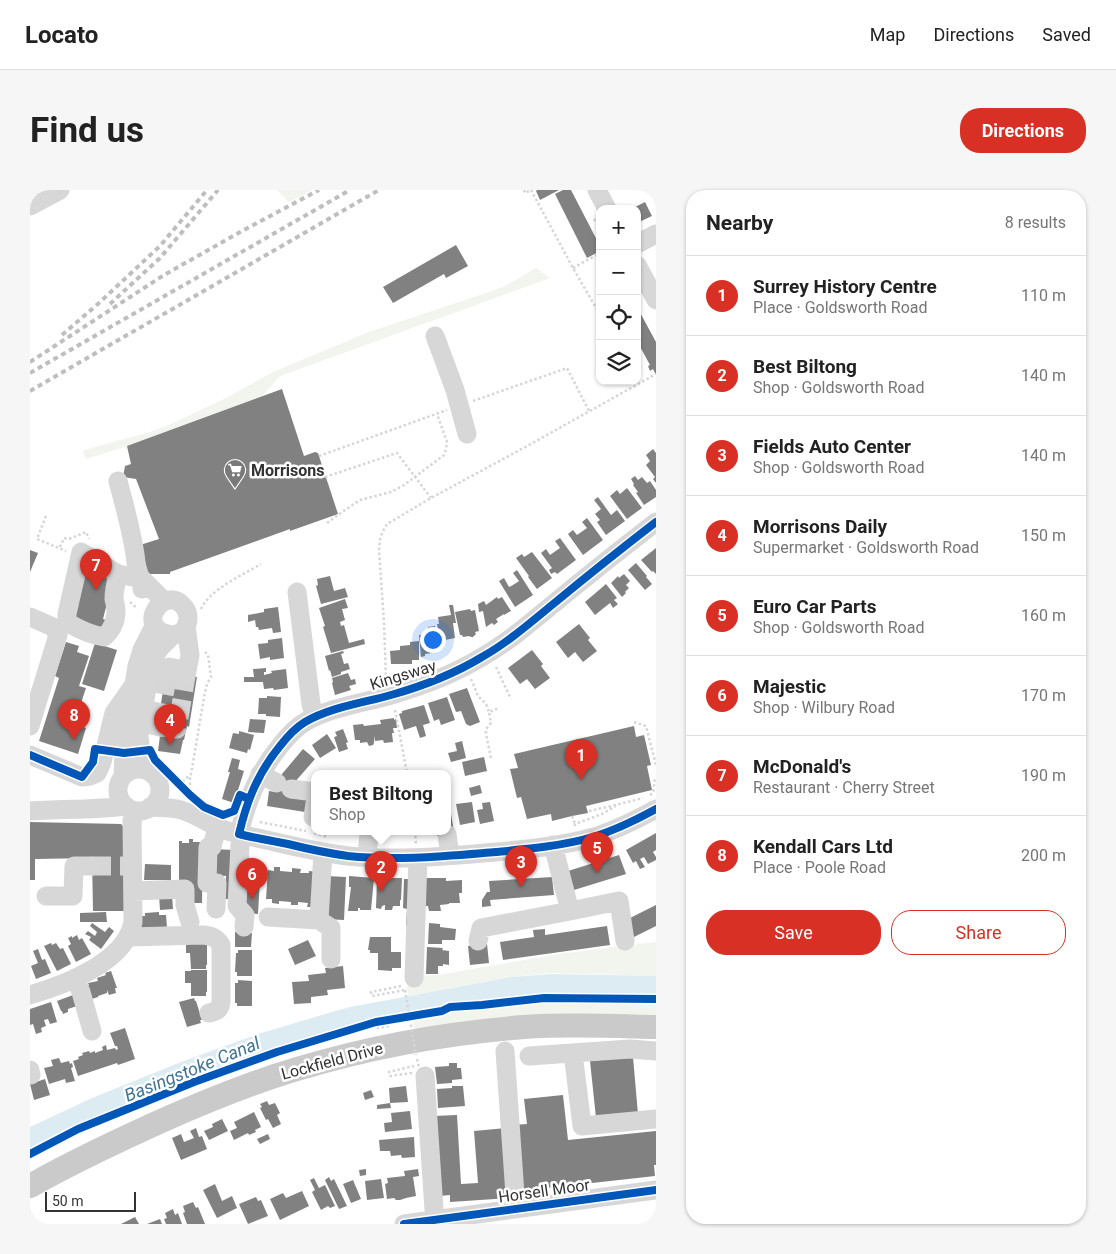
<!DOCTYPE html>
<meta charset="utf-8">
<style>
:root{--surface:#fff;--page:#f6f6f6;--text:#222;--muted:#767676;--line:#e0e0e0;--accent:#d93025}
body{margin:0;font-family:Roboto,sans-serif;background:var(--page);color:var(--text)}
.controls{position:absolute;right:15px;top:15px;display:grid;overflow:hidden;border-radius:10px;box-shadow:0 1px 4px #0004}
.controls button{width:45px;height:45px;display:grid;place-items:center;padding:0;border:0;border-bottom:1px solid var(--line);background:var(--surface);color:var(--text);font:25px sans-serif}
.scale{position:absolute;left:15px;bottom:12px;width:91px;box-sizing:border-box;padding-left:5px;border:2px solid #333;border-top:0;font-size:14px;line-height:18px;white-space:nowrap;color:#333;-webkit-text-stroke:4px #fff;paint-order:stroke}
.you{position:absolute;left:402px;top:449px;width:18px;height:18px;margin:-12px;border:4px solid #fff;border-radius:50%;background:#1a73e8;box-shadow:0 0 0 8px #1a73e833}
.badge{display:grid;place-items:center;width:32px;height:32px;border-radius:50%;background:var(--accent);color:#fff;font-size:16px;font-weight:700}
.pin{position:absolute;translate:-50% -41px;filter:drop-shadow(0 1px 2px #0008)}
.pin::after{content:'';position:absolute;top:26px;width:18px;height:15px;background:inherit;clip-path:polygon(0 0,100% 0,50% 100%)}
.popup{position:absolute;left:281px;top:580px;width:140px;height:65px;box-sizing:border-box;display:grid;place-content:center;border-radius:10px;background:var(--surface);filter:drop-shadow(0 1px 4px #0005);font-size:16px;white-space:nowrap;color:var(--muted)}
.popup b{font-size:19px;color:var(--text)}
.popup::after{content:'';position:absolute;left:50%;top:100%;margin-left:-10px;border:10px solid transparent;border-top-color:var(--surface)}
.list{margin:0;padding:0;list-style:none}
h2{display:flex;justify-content:space-between;align-items:center;height:65px;margin:0;padding:0 20px;font-size:21px}
h2 small{font-size:16px;font-weight:400;color:var(--muted)}
.list li{display:grid;grid-template-columns:32px 1fr auto;gap:15px;align-items:center;box-sizing:border-box;height:80px;padding:0 20px;border-top:1px solid var(--line)}
.list b{display:block;font-size:19px;white-space:nowrap}
.list p{margin:0;font-size:16px;white-space:nowrap;color:var(--muted)}
.list em{font-size:16px;font-style:normal;color:var(--muted)}
.actions{display:flex;gap:10px;padding:15px 20px}
.actions a{flex:1;padding:11px 0;border:1px solid var(--accent);border-radius:20px;text-align:center;font-size:18px;color:var(--accent)}
.actions .main{background:var(--accent);color:#fff}
.icon{flex:none;width:28px;height:28px;fill:none;stroke:currentColor;stroke-width:2;stroke-linecap:round;stroke-linejoin:round}
.map{position:relative;flex:none;width:626px;height:1034px;overflow:hidden;border-radius:20px}
header{display:flex;align-items:center;gap:30px;box-sizing:border-box;height:70px;padding:0 25px;background:var(--surface);border-bottom:1px solid var(--line)}
header strong{font-size:24px}
nav{display:flex;gap:28px;margin-inline-start:auto;font-size:18px}
.intro{display:flex;align-items:center;justify-content:space-between;box-sizing:border-box;height:120px;padding:0 30px}
h1{margin:0;font-size:35px}
.button{padding:12px 22px;border-radius:20px;background:var(--accent);color:#fff;font-size:18px;font-weight:700}
main{display:flex;gap:30px;padding:0 30px}
aside{flex:1;background:var(--surface);border-radius:20px;box-shadow:0 1px 4px #0004}
.map>svg:first-child{display:block}
</style>
<header>
<strong>Locato</strong>
<nav><a>Map</a><a>Directions</a><a>Saved</a></nav>
</header>
<div class="intro"><h1>Find us</h1><a class="button">Directions</a></div>
<main>
<div class="map">
<svg width="626" height="1034" viewBox="0 0 626 1034">
<rect width="100%" height="100%" fill="#fff"/>
<!-- green -->
<path fill="#f1f5ed" d="M247,0H283L259,12Z
M506,78L520,88L250,186L232,206L97,256L56,269L53,261L54,260L120,242L141,234L196,208L243,182L339,142L465,100L479,94Z
M626,752V786L520,783L481,787L378,806L377,796L386,794L388,786L408,785L535,763Z
M515,810H558L626,813V830L386,846L382,827L413,822L433,817L453,816Z"/>
<!-- water -->
<path fill="#ddebf3" d="M521,784L626,786V806C534,802 449,807 359,825C339,829 318,836 298,842C266,852 235,862 205,873C135,899 66,927 0,961V937L62,908L151,872L228,844L302,822L320,817L481,787Z"/>
<!-- building -->
<path fill="#818181" d="M507,0H529L510,10L506,1Z
M533,0H541L570,56V61L557,68L525,4Z
M615,12L622,26L607,33V19H601Z
M426,55L438,76L416,88L414,84L363,113L353,97Z
M607,117L626,152V185L623,179L620,181L618,176L620,175L607,151Z
M252,199L274,266L285,262L288,263L308,324L260,341V339L140,382V384H112L110,355L129,349L106,289L93,287L95,276L101,274L97,256Z
M623,259L626,263V293L623,289L625,287L616,275L620,271L616,265Z
M605,286L608,290L612,287L617,293L620,291L626,300V307L614,315L606,303L608,302L603,295L604,294L601,289Z
M597,298L612,318L597,329L580,306L587,300L590,304Z
M568,307L581,325L587,320L595,331L576,345L567,332L570,330L565,324L571,319L564,310Z
M557,328L573,350L553,365L538,344L543,340L547,345L557,338L552,332Z
M530,348L546,370L527,384L525,382L521,384L519,380L522,378L511,363L516,359L520,365L530,358L525,351Z
M626,358V384L623,381L622,382L611,370Z
M0,360L8,363L0,382Z
M502,362L522,388L507,399L498,387L499,386L486,368L492,364L494,367Z
M606,373L617,386L616,387L622,394L615,400L598,380Z
M58,378L84,386L73,429L79,431L76,442L42,428Z
M487,380L503,405L485,417L469,391L474,388L479,397L483,395L489,391L483,383Z
M594,384L600,391L596,395L599,398L595,402L596,403L592,407L581,393L588,386L589,388Z
M300,386L304,401L315,398L318,407L291,414L286,396L288,395L287,389Z
M576,394L587,408L584,410L588,414L583,418L580,413L565,425L555,412Z
M467,407L468,409L472,407L481,421L474,425V424L466,429L468,432L464,435L462,433L456,437L453,421L449,422L448,414L454,411L456,415Z
M315,409L318,418L312,419L315,430L310,432L311,436L314,435L319,453L334,449L335,454L301,463L293,437L295,436L289,418Z
M419,415H423L426,433H423L425,448L410,451L407,434H409L408,427L421,425Z
M248,417L251,442L243,443L242,438L229,440L228,437H226L225,430L218,432V425L234,422V419Z
M440,419L441,421L445,420L449,441L445,442L446,444L443,447H441L439,446L433,447L432,445H430L425,422Z
M549,434L560,448L558,450L567,461L553,472L545,462L538,468L526,452Z
M405,436L408,462L395,464V466L391,467L389,445L399,444L398,437Z
M252,448L254,468L240,470V467L230,469L228,454L238,453V450Z
M389,451V470H382V474H361L360,461L370,460V456L380,455V452Z
M36,452L49,456L47,462L59,466L49,496L56,498L44,534L56,538L48,564L9,551L29,488L25,486Z
M65,453L87,460L74,501L52,494Z
M502,460L513,474L511,476L520,488L505,499L497,489L490,494L478,478Z
M313,461L314,463L311,464L314,474L318,473L320,479L311,482V484L302,487L300,480L299,481L295,466Z
M236,478V482H234V485L242,483L241,481L256,479L258,498L244,500L243,498L234,499L233,492H214V487H224L223,479Z
M136,482L167,487L159,537L157,536L154,550H153L150,564L128,561L130,546H129L128,532Z
M318,483L321,490L325,489L326,494L319,496L321,500L305,505L302,493L303,492L302,488Z
M437,498L450,532L440,536L436,534L431,521L426,522L419,504Z
M237,506L251,507L250,527L236,526V524H228L229,508H237Z
M417,507L425,530L411,535L409,529L404,531L398,513Z
M394,515L400,533L393,535L396,546L390,548L386,536L374,540L369,524L372,523V521Z
M364,528V530L366,529L367,538H363L364,543H362L363,552L354,553L353,550L345,551L344,546V553L343,555L339,556L337,552L330,553V550H325L323,535L333,534L334,536L351,534L350,530Z
M220,529L236,530L234,543L218,542Z
M604,536L606,547L614,545L621,575L617,576L622,600L556,616L558,623L542,626L522,631L521,624L497,629L491,607L487,608L480,579L488,578L484,564Z
M313,539L318,552L316,553L318,559L309,562L304,547L307,546L305,542Z
M209,541L224,545L220,560L218,559L217,563L199,558L203,543L209,544Z
M297,544L306,558L290,568L282,555Z
M432,551L436,568L421,572L418,563L427,561L425,553Z
M273,559L285,569L264,593L277,608L275,622L237,616L239,601L245,602L252,584Z
M454,567L457,581L435,586L432,572Z
M202,568L210,570L208,579L214,581L204,613L192,609L200,582H198Z
M450,595L452,603L441,606L439,598Z
M417,606H418L424,642L407,646V644L402,645L401,641H417Z
M442,612L445,632L430,635L426,614Z
M460,612L464,631L450,634L447,620L453,619L452,613Z
M0,632L91,634L94,637L96,721H63L62,668L5,669V690H0Z
M626,643V660L623,662L626,667V670L618,674L614,667L610,669L615,677L610,679L606,671L603,673L596,660Z
M159,649H163V652H173L172,713H160L149,692V651H152V653H159Z
M181,659L205,660L203,709H195L196,686L180,685Z
M589,665L596,684L544,700L538,681Z
M211,671L231,672L228,724L215,723Z
M115,674L141,675V690H114Z
M244,677H250V681L262,682V678L271,679L270,683H279V681L288,682L286,717H277L278,713L268,712V715H261V712L249,711V714L242,713V709H236L238,680L244,681Z
M297,686L316,687L314,730L295,729Z
M319,686L344,688L341,720H330V718H328V721H318L321,697H319Z
M522,687L524,705L460,710L461,716L452,717V710L457,702H460L459,691Z
M363,688H372L371,710H370V716H363L362,720H355V715L352,716L351,719L346,718L347,689L356,690Z
M392,688H416V691L432,690V703H429L430,713H419V714L410,715L411,721H399L398,716H393Z
M374,689H385L384,736H376L377,719L373,718Z
M142,704L143,719L130,720L129,705Z
M626,715V736L604,747L596,730Z
M76,722L77,732H50V723Z
M129,722V725H136L137,738L111,739L110,726H115V723Z
M62,733L75,742L79,737L84,741L71,759L59,750L61,747L55,744L58,741L65,746L67,742L60,736Z
M399,733L410,734V737L426,739L425,750H412V754H398Z
M577,736L580,755L473,770L470,752L504,747L503,740L515,739V745Z
M205,742L222,743L221,757H205Z
M47,745L49,750L52,748L61,764L46,772L38,756L41,754L38,748L42,746V748Z
M340,747H361V762H371V778H362V781L348,780V763H340V760H338Z
M278,750L286,766L265,775L258,759Z
M21,753L22,755L26,753L30,759L33,758L41,774L27,781L14,756Z
M177,753V775H176V779H161L160,763H156V754Z
M457,754L459,773L440,775L438,756Z
M397,757L413,758L412,760L419,761V775L413,774V776H408V784H396Z
M8,759L12,770L15,769L21,783L6,789L1,776L8,773L3,761Z
M208,760H222V786H207V782H205L206,763H208Z
M313,776L315,798L297,800L298,805L281,807V813L264,814L262,792L279,791L278,785L296,783L295,778Z
M161,780H177V802H176V806H161V793H155V781H161Z
M81,781L87,798H85L86,803L79,805L77,800V803L68,806V807L59,810L54,796L59,795L58,793L68,791L67,788L76,785L75,783Z
M208,790L222,791V816H207V813H205V793H208Z
M43,805L47,816L38,819V822L33,824L32,821H31L27,811Z
M164,808L165,811H166L172,830H170L171,833L157,837L149,812Z
M21,812L27,832L20,834L18,829L14,830L16,836L11,838L12,842L6,844L3,834L0,835V819Z
M95,838L105,869L88,875L87,873L48,886L43,871L49,869L48,867L53,865L52,863L59,861L60,863L65,861V863L73,860L72,857L76,855L77,860L85,858L86,860L88,859L87,856H85L80,843Z
M603,867L608,924L566,928L560,871Z
M29,868L31,873L39,871L40,874L42,873L43,877L41,878L45,891L36,893L35,889L19,894L14,878L23,876L21,870Z
M419,873H427V878H431L432,889L422,890V893L407,894L405,877L419,876Z
M15,889L20,905L4,910L0,894Z
M376,896L378,912L360,913L361,918L347,919V915L360,913L359,898Z
M422,896H433L435,916L408,918L407,899L422,898Z
M341,900L344,907L335,910L333,903Z
M533,905L538,950L626,941V975H624L625,986L490,1001L482,935L497,934L494,909Z
M237,911L239,915L245,913L250,923L247,925L251,934L243,938L238,929L236,930L230,918L232,917L230,914Z
M380,921L382,939L355,942L354,933L362,932L361,923Z
M224,922L231,937L225,940L226,942L219,945L218,943L204,950L200,941L207,938L204,932Z
M427,925L431,994L448,993L444,941L476,938L480,1008L420,1012V1005L409,1006L403,926Z
M192,929L198,941L179,950L174,941L183,937L182,934Z
M166,938L169,947L172,946L177,959L151,970L142,948L151,944L154,952L164,948L160,941Z
M238,944L240,949L230,954L227,949Z
M384,947L385,967L372,968L371,965L361,966L360,961H350L349,950Z
M336,979V985L330,986L329,980Z
M388,979L389,986L383,987L386,1006L376,1008L370,1010H366L364,1008L357,1009L355,994L358,993L357,988L375,986L374,981Z
M299,987L301,991L304,989L317,1016L309,1019L295,990Z
M284,988L289,998L295,995L305,1016L300,1018L298,1016L291,1020L282,1002L285,1000L280,990Z
M351,989L354,1008L337,1010L335,991Z
M323,990L331,1009L321,1013L313,994Z
M185,994L192,1011L202,1006L207,1018L187,1028L173,1000Z
M272,1001L279,1016L250,1030L240,1009L253,1003L256,1008Z
M226,1007L228,1011L231,1010L238,1026L218,1034L209,1014Z
M163,1012L166,1018L168,1017L175,1034H157L153,1023L155,1022L153,1016Z
M143,1019L145,1025L148,1023L152,1034H136L134,1029L137,1028L135,1023Z
M105,1027L109,1034H91Z
M130,1029L132,1034H117Z"/>
<g fill="none" stroke-linecap="round" stroke-linejoin="round">
<!-- minor-tunnel -->
<path stroke="#d6d6d6" stroke-width="19" stroke-dasharray="19 9" stroke-linecap="butt" d="M129,532L138,483
M130,537L147,539L156,486
M62,676H95"/>
<!-- path -->
<path stroke="#d6d6d6" stroke-width="2.5" stroke-dasharray="2.5 2.5" stroke-linecap="butt" d="M494,0L495,3L501,0
M501,0L543,78L570,125
M564,29L567,34H570
M543,78L570,63
M443,211L537,178L559,221
M289,266L417,220
M295,287L367,263L401,308
M16,326L7,349L36,361
M297,333L312,322L330,310L361,302L374,295L414,265L416,259L417,252L407,224
M30,357L34,348L39,349L56,342L59,349
M100,412L107,418
M171,419C180,399 213,385 231,374
M466,477L481,509
M441,489L444,496L448,506L456,514L459,522
M356,490L354,432L349,360L350,350L352,343L357,334L401,308L499,255L626,184
M365,520L377,583
M604,532L616,536L626,575
M461,568L456,544V539L461,533L459,522L469,518
M149,595L161,584L175,502L177,494L181,487L178,465L175,462
M160,605V585
M620,605L623,603C625,597 623,592 626,587
M559,621L586,615L613,608
M542,626L545,634
M230,632L276,641
M545,636V634L572,624L586,616
M385,641L386,654
M284,643L298,647
M371,796L341,802L342,806L375,800
M346,832L348,838L360,836
M382,883L360,886L359,882L384,876"/>
<!-- minor -->
<path stroke="#d7d7d7" stroke-width="19" d="M567,0L577,19
M0,16L30,0
M607,54L626,44
M607,75L626,110
M405,146L425,200L437,244
M88,291C95,318 103,345 106,372C107,382 112,388 112,399
M88,384C86,392 84,400 84,409C85,413 86,417 86,421C86,431 82,440 74,447C62,445 48,439 37,432V424L51,362L88,384L112,389L134,411
M267,402L281,514L285,527
M0,427L23,437L28,445L0,536
M156,436L160,465L156,486
M138,483L139,477L149,479
M111,532L130,537
M0,565L52,587L60,586L67,583L72,572L84,523L103,496
M88 600a21 21 0 1 1 42 0a21 21 0 1 1-42 0Z
M115,580L110,555L109,545L121,474C123,468 126,463 130,458C134,454 138,450 141,447C145,444 149,444 152,442C159,436 160,424 154,417C135,392 101,440 143,445
M230,584L247,593
M93,586L94,563L96,545L107,476L112,460L124,436
M261,599L285,602
M120,617C130,618 141,617 151,620C165,624 178,633 192,639C200,642 209,644 218,646C251,653 284,662 318,666C368,671 417,666 466,662C499,659 532,656 564,647C586,640 606,630 626,619
M0,621C32,619 64,620 96,616
M283,627L285,613
M209,644C217,610 228,583 250,556C257,547 265,538 275,532C301,517 333,513 361,505C393,496 424,484 452,467C477,453 500,433 522,415C556,387 591,359 626,332
M417,644L420,666
M214,645L210,655L207,716L215,725L214,737
M523,655L540,721L589,711L595,751
M337,667L339,643
M103,701L155,699V715L160,732
M16,706H43L44,676H62
M186,719L187,693H177L178,657H182L187,637
M238,727L289,730L301,738V769
M289,730L293,662
M98,747L174,745C182,746 187,748 191,755V812C190,820 187,821 179,823
M448,751L451,738L540,721
M45,788L51,802L62,841
M384,788L388,668
M0,805C34,795 96,772 103,732L102,630L107,621
M475,861L486,1019
M543,863L552,936L626,929
M499,866L600,859L626,861
M0,880L1,885
M395,886L405,1034
M374,1034L626,1000"/>
<!-- major -->
<path stroke="#cacaca" stroke-width="24" d="M0,996C42,972 85,952 129,932C174,912 220,893 267,879C340,857 417,843 494,837C538,834 582,836 626,837"/>
<!-- rail -->
<path stroke="#bebebe" stroke-width="4" stroke-dasharray="5 4" stroke-linecap="butt" d="M80,114L130,68L188,0
M32,145L69,113L130,56L177,0
M0,172L134,85L212,41L289,0
M0,183L320,0
M0,201L349,0"/>
<!-- path-bridge -->
<path stroke="#d6d6d6" stroke-width="2.5" stroke-dasharray="2.5 2.5" stroke-linecap="butt" d="M375,800L386,865
M387,869L390,882"/>
<!-- cycleway casing -->
<g stroke="#fff" stroke-width="11">
<path id="cycleway" d="M626,332C591,359 556,387 522,415C500,433 477,453 452,467C424,484 393,496 361,505C333,513 301,517 275,532C265,538 257,547 250,556C228,583 217,610 209,644C225,648 242,651 258,654C278,659 297,663 318,666C367,671 416,666 466,662C498,659 532,656 563,647C586,640 606,630 626,619
M0,565L52,587L63,572L65,559L94,563L120,560L125,570L160,605L174,617L193,625L204,621L210,605L219,609
M0,964L48,939L164,892L247,862L346,832L412,821L420,817L452,815L514,808L626,809
M374,1034L626,1000"/>
</g>
<!-- cycleway -->
<use href="#cycleway" stroke="#0057b8" stroke-width="8"/>
</g>
<!-- icons -->
<defs>
<g id="supermarket-pin" transform="scale(1.125)"><path d="M0 17L-7.5 6A9.5 9.5 0 1 1 7.5 6Z" fill="#7a7a7a" stroke="#fff"/><path d="M-6-5.5h2.5l.6 2H6L4.5 2H-2.5L-4.4-4H-6ZM-1.5 3.2a1.3 1.3 0 1 0 .1 0ZM3 3.2a1.3 1.3 0 1 0 .1 0Z" fill="#fff"/></g>
</defs>
<g fill-rule="evenodd">
<use href="#supermarket-pin" x="205" y="280"/>
</g>
<g text-anchor="middle" dominant-baseline="central" stroke-width="5" stroke-linejoin="round" paint-order="stroke">
<!-- poi labels -->
<g font-size="16" font-weight="bold" fill="#333" stroke="#fff" text-anchor="start">
<text x="221" y="280">Morrisons</text>
</g>
<!-- street labels -->
<g font-size="16" fill="#333" stroke="#fff">
<text transform="translate(373 485) rotate(-17)">Kingsway</text>
<text transform="translate(302 871) rotate(-15)">Lockfield Drive</text>
<text transform="translate(514 1001) rotate(-8)">Horsell Moor</text>
</g>
<!-- water labels -->
<g font-size="18" font-style="italic" fill="#3f7597" stroke="#fff">
<text transform="translate(162 879) rotate(-22)">Basingstoke Canal</text>
</g>
</g>
</svg>
<div class="controls">
<button>+</button>
<button>−</button>
<button><svg class="icon" aria-label="locate" viewBox="0 0 24 24"><circle cx="12" cy="12" r="6"/><path d="M12 2v4M12 18v4M2 12h4M18 12h4"/></svg></button>
<button><svg class="icon" aria-label="layers" viewBox="0 0 24 24"><path d="M12 4l9 5-9 5-9-5zM3 14l9 5 9-5"/></svg></button>
</div>
<div class="scale">50 m</div>
<div class="you"></div>
<div class="pin badge" style="left:551px;top:590px">1</div>
<div class="pin badge" style="left:351px;top:702px">2</div>
<div class="popup"><b>Best Biltong</b>Shop</div>
<div class="pin badge" style="left:491px;top:697px">3</div>
<div class="pin badge" style="left:140px;top:555px">4</div>
<div class="pin badge" style="left:567px;top:683px">5</div>
<div class="pin badge" style="left:222px;top:709px">6</div>
<div class="pin badge" style="left:66px;top:400px">7</div>
<div class="pin badge" style="left:44px;top:550px">8</div>
</div>
<aside>
<h2>Nearby<small>8 results</small></h2>
<ul class="list">
<li><span class="badge">1</span><div><b>Surrey History Centre</b><p>Place · Goldsworth Road</p></div><em>110 m</em></li>
<li><span class="badge">2</span><div><b>Best Biltong</b><p>Shop · Goldsworth Road</p></div><em>140 m</em></li>
<li><span class="badge">3</span><div><b>Fields Auto Center</b><p>Shop · Goldsworth Road</p></div><em>140 m</em></li>
<li><span class="badge">4</span><div><b>Morrisons Daily</b><p>Supermarket · Goldsworth Road</p></div><em>150 m</em></li>
<li><span class="badge">5</span><div><b>Euro Car Parts</b><p>Shop · Goldsworth Road</p></div><em>160 m</em></li>
<li><span class="badge">6</span><div><b>Majestic</b><p>Shop · Wilbury Road</p></div><em>170 m</em></li>
<li><span class="badge">7</span><div><b>McDonald's</b><p>Restaurant · Cherry Street</p></div><em>190 m</em></li>
<li><span class="badge">8</span><div><b>Kendall Cars Ltd</b><p>Place · Poole Road</p></div><em>200 m</em></li>
</ul>
<div class="actions"><a class="main">Save</a><a>Share</a></div>
</aside>
</main>
